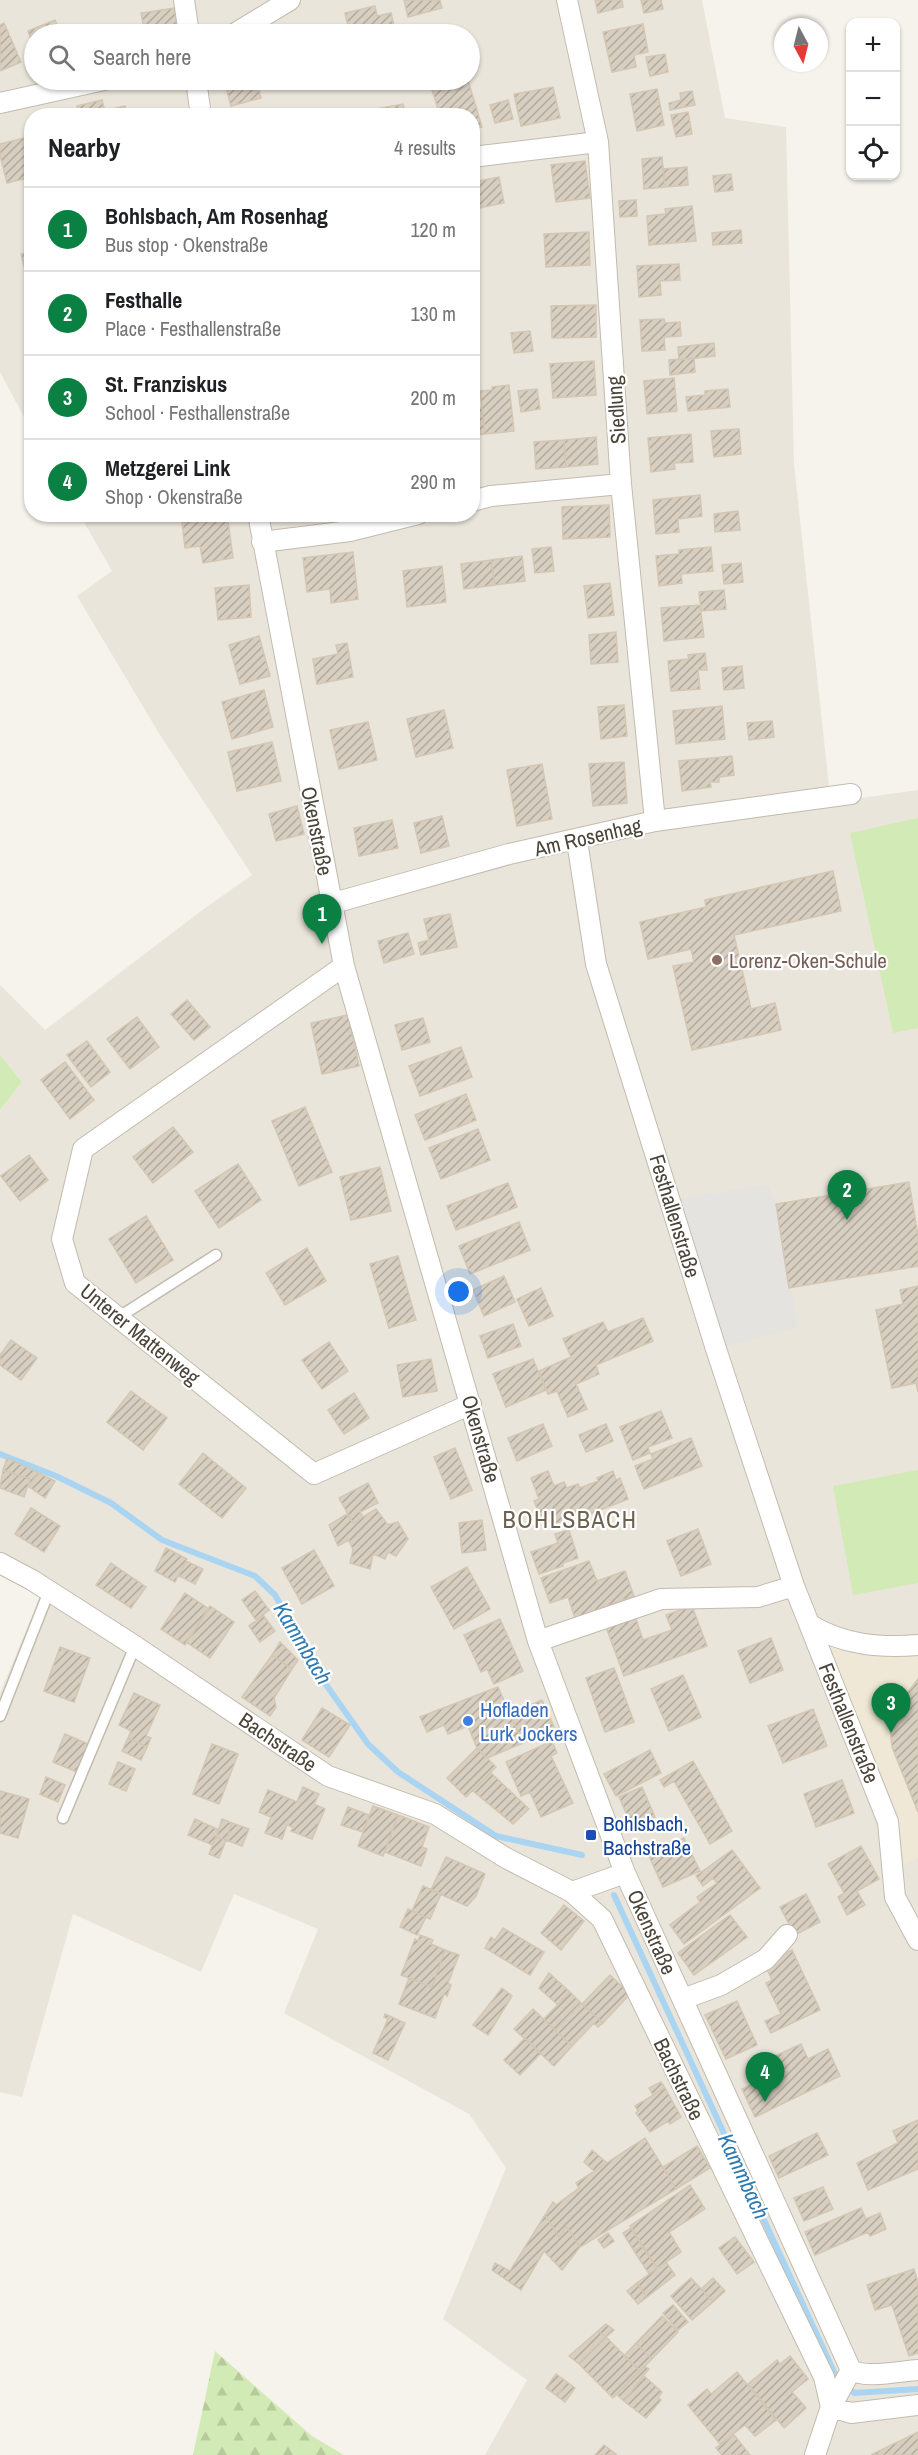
<!DOCTYPE html>
<meta charset="utf-8">
<style>
:root{--surface:#fff;--page:#f2f2f2;--text:#202124;--muted:#757577;--line:#e0e0e0;--accent:#0b8043}
body{margin:0;font-family:"Archivo Narrow",sans-serif;background:var(--page);color:var(--text)}
.controls{position:absolute;right:18px;top:18px;display:grid;overflow:hidden;border-radius:12px;box-shadow:0 2px 4px #0004}
.controls button{width:54px;height:54px;display:grid;place-items:center;padding:0;border:0;border-bottom:2px solid var(--line);background:var(--surface);color:var(--text);font:30px sans-serif}
.compass{position:absolute;left:774px;top:18px;width:54px;height:54px;border-radius:50%;background:var(--surface);box-shadow:0 2px 4px #0004;rotate:173deg}
.you{position:absolute;left:459px;top:1292px;width:21px;height:21px;margin:-15px;border:4px solid #fff;border-radius:50%;background:#1a73e8;box-shadow:0 0 0 9px #1a73e833}
.badge{display:grid;place-items:center;width:39px;height:39px;border-radius:50%;background:var(--accent);color:#fff;font-size:20px;font-weight:700}
.pin{position:absolute;translate:-50% -50px;filter:drop-shadow(0 2px 3px #0008)}
.pin::after{content:'';position:absolute;top:32px;width:21px;height:18px;background:inherit;clip-path:polygon(0 0,100% 0,50% 100%)}
.list{margin:0;padding:0;list-style:none}
h2{display:flex;justify-content:space-between;align-items:center;height:78px;margin:0;padding:0 24px;font-size:26px}
h2 small{font-size:20px;font-weight:400;color:var(--muted)}
.list li{display:grid;grid-template-columns:39px 1fr auto;gap:18px;align-items:center;box-sizing:border-box;height:84px;padding:0 24px;border-top:2px solid var(--line)}
.list b{display:block;font-size:22px;white-space:nowrap}
.list p{margin:0;font-size:20px;white-space:nowrap;color:var(--muted)}
.list em{font-size:20px;font-style:normal;color:var(--muted)}
.icon{flex:none;width:33px;height:33px;fill:none;stroke:currentColor;stroke-width:2;stroke-linecap:round;stroke-linejoin:round}
.map{position:relative;flex:none;width:918px;height:2455px;overflow:hidden}
.search{position:absolute;background:var(--surface);box-shadow:0 2px 4px #0004;left:24px;top:24px;width:456px;height:66px;display:flex;align-items:center;gap:15px;box-sizing:border-box;padding:0 21px;border-radius:33px;color:var(--muted);font-size:22px}
.panel{position:absolute;background:var(--surface);box-shadow:0 2px 4px #0004;left:24px;top:108px;width:456px;height:414px;border-radius:24px}
.map>svg:first-child{display:block}
</style>
<div class="map">
<svg width="918" height="2455" viewBox="0 0 918 2455">
<defs>
<pattern id="forest-firs" width="22" height="20" patternUnits="userSpaceOnUse" patternTransform="scale(1.5)"><rect width="22" height="20" fill="#d2eab5"/><path d="M5 1l3.5 6h-7zM16 11l3.5 6h-7z" fill="#b6ca9c"/></pattern>
<pattern id="building-hatch" width="6" height="6" patternUnits="userSpaceOnUse" patternTransform="scale(1.5)"><rect width="6" height="6" fill="#d8cfc1"/><path d="M-1 1l2-2M0 6l6-6M5 7l2-2" fill="none" stroke="#b1aa9e"/></pattern>
</defs>
<rect width="100%" height="100%" fill="#f6f3ec"/>
<!-- residential -->
<path fill="#eae5da" fill-rule="evenodd" d="M0,0H702L725,118L786,127L794,464L829,786L854,799L918,790V2455H485L527,2380L443,2319L506,2168L469,2114L284,2013L318,1929L234,1894L201,1972L73,1914L22,2097L0,2092V1693L40,1597L0,1575V1110L22,1082L0,1055V985L45,1030L201,911L252,875L160,735L77,596L112,571L80,515L472,514V116H32L31,430L0,372ZM34,34H470V80H34Z"/>
<!-- education -->
<path fill="#efe8d6" d="M826,1643L918,1649V1858L904,1864L898,1814Z"/>
<!-- green -->
<path fill="#d2eab5" d="M918,818V1028L893,1033L850,833Z
M0,1055L22,1082L0,1110Z
M918,1470V1583L853,1595L833,1486Z"/>
<!-- forest -->
<path fill="url(#forest-firs)" d="M215,2351L312,2436L344,2455H193Z"/>
<!-- parking -->
<path fill="#e5e3e0" d="M768,1185L776,1204L798,1328L716,1349L670,1200Z"/>
<g fill="none" stroke-linecap="round" stroke-linejoin="round">
<!-- stream -->
<path stroke="#a9d4f2" stroke-width="6" d="M0,1454L56,1476L111,1503L162,1540L255,1576L275,1595L322,1679L368,1744L398,1772L496,1836L582,1855
M614,1895L835,2374L854,2393L918,2389"/>
</g>
<!-- building -->
<path fill="url(#building-hatch)" stroke="#d3c7b4" stroke-width="1.5" d="M404,0H440L442,8L408,17Z
M595,0H622L623,7L598,13Z
M641,0H661L663,9L644,13Z
M375,6L377,16L391,13L396,34H350L345,13Z
M174,8L178,32L145,34L141,13Z
M55,20L61,34H34V47L28,31Z
M4,23L21,62L0,71V25Z
M643,24L648,52L634,55L636,67L612,72L603,32Z
M314,25L317,34H282Z
M470,40H472L478,55L470,58Z
M665,54L668,72L650,76L646,57Z
M224,80H256L261,98L231,106Z
M442,80H468L482,127L472,129V116H440L430,83Z
M553,87L560,118L521,126L514,94Z
M657,89L664,125L637,131L630,94Z
M692,91L695,105L670,110L669,103L681,100L680,93Z
M102,100L106,116H80L77,106Z
M508,100L513,119L495,123L490,105Z
M403,104L406,116H372L370,110Z
M125,106L128,116H106L104,111Z
M688,112L692,134L676,137L671,115Z
M32,136V177L7,183L0,155V144Z
M662,157L665,187L644,189L642,159Z
M585,161L590,198L556,202L551,165Z
M687,167L688,185L665,187L663,169Z
M731,174L733,190L715,192L713,176Z
M499,177L504,203L474,209L472,182Z
M636,200L637,216L620,217L619,201Z
M692,206L696,241L649,245L647,216L666,214L665,209Z
M741,230L742,243L713,245L712,233Z
M589,232L590,265L546,267L544,234Z
M32,252V289H30L21,254Z
M679,264L680,280L660,281L661,295L639,297L637,266Z
M596,305V337L552,338L551,306Z
M664,319L665,323L680,322L681,336L664,337L665,350L642,351L640,320Z
M530,331L533,351L514,353L511,333Z
M714,343L715,356L679,360L678,347Z
M694,358L695,372L670,375L669,360Z
M594,361L596,395L553,398L550,364Z
M674,378L677,411L647,414L644,381Z
M509,385L514,431L485,434L480,391L492,390V387Z
M537,389L540,409L521,412L518,391Z
M728,389L730,407L688,411L686,397L705,395V391Z
M482,408L485,434L472,435V409Z
M739,429L741,454L714,457L711,431Z
M691,434L693,462L674,463L675,469L651,472L648,438Z
M596,437L598,464L566,467L564,440Z
M564,440L566,467L536,469L534,442Z
M700,495L702,516L678,519L679,532L656,534L653,500Z
M609,505L610,537L563,539L562,507Z
M738,511L740,530L715,532L714,514Z
M195,514H227L233,558L203,563L200,546L185,548L182,522L195,520Z
M551,547L554,571L535,573L532,549Z
M711,547L713,571L681,574L682,583L659,586L656,556L679,554V550Z
M353,552L358,599L331,603L330,589L307,592L303,558Z
M522,556L525,581L495,585L491,560Z
M491,560L495,585L464,589L461,564Z
M741,563L743,582L724,584L722,565Z
M442,566L446,602L407,607L403,571Z
M610,583L614,615L588,618L584,586Z
M249,585L251,617L218,620L215,588Z
M724,590L726,609L701,611L699,592Z
M700,605L704,637L664,641L661,608Z
M616,632L618,662L591,664L589,635Z
M259,636L270,676L240,684L229,645Z
M347,643L353,677L317,684L313,659L338,654L336,645Z
M705,653L707,670H698L700,689L671,691L668,661L689,659L688,655Z
M742,666L744,688L724,690L722,668Z
M264,690L273,727L232,739L222,702Z
M624,705L627,736L601,739L598,707Z
M722,706L725,739L676,744L673,711Z
M444,710L453,748L416,757L407,719Z
M772,721L774,737L749,740L747,723Z
M368,722L377,760L339,769L330,730Z
M272,742L281,781L237,791L228,752Z
M732,756L734,775L719,777V782H710L711,787L682,791L679,761Z
M624,762L627,803L593,806L589,764Z
M542,764L552,819L517,826L507,770Z
M297,806L304,834L276,841L269,814Z
M442,816L449,846L421,853L414,823Z
M392,820L398,848L359,856L354,828Z
M833,871L841,911L734,935L751,1009L775,1003L781,1030L692,1050L673,966L694,962L691,949L648,959L640,922L706,907L705,900Z
M450,914L457,947L421,955L418,943L429,940L424,919Z
M408,933L414,954L384,963L378,941Z
M187,1000L210,1027L194,1040L171,1014Z
M348,1015L359,1066L322,1074L311,1023Z
M137,1017L159,1047L130,1069L107,1039Z
M423,1018L430,1042L402,1050L395,1025Z
M87,1041L110,1072L91,1087L67,1055Z
M461,1047L472,1077L420,1096L409,1066Z
M65,1062L94,1100L70,1119L41,1080Z
M466,1094L476,1120L425,1140L415,1115Z
M305,1107L332,1172L299,1186L272,1121Z
M173,1127L193,1152L153,1183L133,1157Z
M478,1129L490,1160L441,1179L429,1148Z
M29,1155L48,1180L20,1201L1,1176Z
M238,1164L261,1200L219,1228L195,1191Z
M380,1167L391,1211L351,1220L340,1177Z
M909,1182L918,1236V1266L789,1288L776,1204Z
M508,1183L517,1207L456,1230L447,1206Z
M146,1216L173,1260L136,1283L109,1239Z
M519,1222L530,1250L470,1274L459,1246Z
M307,1248L326,1281L285,1305L266,1273Z
M398,1256L416,1320L389,1328L370,1264Z
M504,1276L515,1302L484,1316L473,1290Z
M918,1286V1392L916,1383L892,1388L876,1310L903,1304L900,1290Z
M541,1288L553,1316L529,1326L517,1299Z
M643,1318L653,1341L596,1365L599,1374L576,1384L587,1409L568,1417L557,1391L548,1394L539,1371L571,1357L563,1339L603,1322L608,1332Z
M513,1324L521,1346L488,1358L480,1336Z
M11,1340L37,1358L21,1380L0,1365V1355Z
M329,1342L348,1371L322,1389L302,1360Z
M431,1359L437,1391L403,1397L397,1365Z
M533,1359L546,1390L506,1407L493,1374Z
M131,1391L167,1418L143,1450L107,1422Z
M354,1393L369,1418L344,1434L328,1410Z
M661,1411L672,1438L648,1447L650,1453L633,1460L620,1427Z
M543,1424L552,1446L517,1461L508,1438Z
M606,1424L613,1441L586,1452L579,1435Z
M691,1438L702,1466L644,1489L635,1466L653,1459L651,1454Z
M455,1448L472,1490L451,1499L434,1457Z
M203,1453L246,1488L222,1518L179,1484Z
M7,1458L39,1473L28,1486L30,1479L3,1470Z
M3,1470L30,1479L24,1497L0,1488Z
M548,1471L554,1486L564,1482L567,1488L578,1484L580,1488L598,1481L597,1478L613,1471L616,1480L620,1478L628,1499L585,1516L584,1512L545,1528L534,1501L539,1499L531,1478Z
M39,1473L55,1481L45,1498L28,1486Z
M368,1483L378,1503L360,1512L363,1517L353,1523L339,1498Z
M31,1508L60,1526L44,1552L15,1534Z
M376,1509L388,1525L398,1522L408,1539L396,1556L388,1552L385,1559L373,1554L370,1569L350,1563L353,1550L349,1540L338,1546L329,1525L347,1514L353,1523Z
M482,1520L486,1550L462,1553L459,1523Z
M698,1529L711,1564L681,1576L667,1541Z
M569,1530L578,1558L563,1563V1566L539,1574L531,1552L558,1543L555,1534Z
M166,1548L187,1559L175,1582L155,1571Z
M314,1550L334,1586L302,1604L282,1568Z
M186,1561L203,1569L195,1584L179,1576Z
M589,1561L597,1581L625,1571L634,1596L575,1618L568,1597L550,1603L541,1578Z
M111,1563L146,1587L131,1608L96,1585Z
M467,1567L490,1609L454,1629L431,1587Z
M255,1591L269,1610L256,1620L242,1600Z
M185,1593L209,1609L185,1645L161,1629Z
M210,1606L234,1622L210,1658L186,1642Z
M692,1606L707,1646L624,1676L606,1627L635,1616L643,1640L672,1630L666,1615Z
M263,1615L275,1631L260,1642L249,1626Z
M500,1619L523,1671L494,1684L487,1669L481,1672L464,1635Z
M771,1638L783,1670L750,1683L738,1651Z
M280,1642L298,1660L292,1669L272,1655Z
M60,1647L90,1658L74,1702L44,1691Z
M272,1655L292,1669L274,1698L276,1707L270,1716L242,1697Z
M614,1668L634,1722L605,1732L586,1678Z
M683,1675L701,1717L669,1731L651,1689Z
M918,1679V1812L892,1747L889,1717Z
M498,1687L523,1743L487,1758L477,1748L468,1726L448,1734L444,1725L427,1732L420,1717Z
M134,1693L160,1705L146,1736L151,1738L147,1747L128,1738L131,1731L119,1725Z
M542,1700L555,1729L523,1743L510,1714Z
M322,1708L350,1725L329,1757L302,1740Z
M813,1709L827,1746L783,1763L768,1726Z
M65,1734L88,1744L77,1772L53,1762Z
M128,1738L147,1747L141,1760L122,1751Z
M552,1741L557,1753L551,1756L573,1803L541,1817L530,1792L521,1796L506,1762Z
M212,1744L238,1754L219,1804L193,1794Z
M477,1748L496,1767L466,1797L447,1778Z
M650,1750L661,1773L616,1796L604,1774Z
M693,1761L732,1831L710,1844L674,1781L664,1787L660,1780Z
M118,1762L135,1769L126,1791L109,1784Z
M491,1773L529,1809L513,1824L473,1791Z
M46,1777L65,1785L58,1802L40,1794Z
M842,1780L854,1813L816,1827L804,1794Z
M303,1787L319,1794L314,1804L325,1809L312,1839L291,1831L293,1827L287,1825L282,1839L265,1833L271,1817L259,1812L268,1790L297,1802Z
M642,1787L655,1817L632,1827L619,1797Z
M0,1791L29,1799L18,1838L0,1833Z
M373,1806L398,1815L383,1856L358,1846Z
M348,1807L369,1815L363,1832L341,1825Z
M398,1815L429,1827L422,1847L427,1849L421,1866L385,1852Z
M195,1819L219,1830L213,1845L188,1835Z
M222,1819L232,1823L226,1840L216,1837Z
M232,1823L249,1829L242,1846L226,1840Z
M216,1837L226,1840L219,1858L209,1854Z
M684,1838L700,1871L663,1887L648,1854Z
M861,1846L879,1879L857,1891L865,1905L847,1915L838,1897L844,1893L828,1864Z
M732,1850L760,1888L684,1944L670,1925L700,1902L697,1897L717,1883L713,1878L703,1886L696,1876Z
M446,1857L485,1874L476,1896L467,1906L431,1890Z
M423,1886L441,1894L430,1919L412,1911Z
M806,1894L820,1922L795,1935L780,1907Z
M564,1905L584,1921L561,1950L541,1933Z
M408,1909L426,1917L417,1935L400,1927Z
M730,1915L747,1937L694,1975L678,1953Z
M503,1928L544,1952L530,1975L485,1948L491,1937L495,1940Z
M420,1935L433,1940L431,1944L445,1950L432,1987L401,1975L415,1939L418,1941Z
M445,1950L459,1955L448,1983L451,1985L447,1996L444,1994L435,2018L399,2004L409,1978L432,1987Z
M792,1950L820,2010L771,2033L765,2021L781,2014L766,1983L772,1980L764,1963Z
M549,1973L570,1992L558,2005L539,1988Z
M610,1975L630,1994L603,2023L582,2004Z
M502,1988L512,1996L488,2035L473,2025Z
M570,1992L581,2003L555,2030L544,2019Z
M737,2001L757,2045L726,2059L705,2015Z
M581,2003L603,2023L598,2027L594,2023L572,2046L555,2030Z
M533,2009L572,2046L554,2066L514,2029Z
M385,2014L405,2023L388,2060L373,2053L388,2019L384,2017Z
M525,2038L541,2053L520,2075L504,2060Z
M801,2044L808,2059L828,2049L840,2076L755,2117L742,2089L782,2070L775,2056Z
M661,2082L665,2088L653,2095L649,2088Z
M665,2088L681,2117L670,2124L668,2121L650,2132L636,2113L638,2111L635,2106Z
M918,2120V2169L868,2190L857,2163L898,2143L893,2131Z
M817,2133L828,2155L779,2178L769,2156Z
M645,2138L676,2189L580,2247L566,2226L559,2237L545,2215L553,2202L556,2205L579,2188L576,2183Z
M697,2146L710,2168L676,2189L663,2167Z
M592,2150L607,2163L594,2171L584,2162Z
M690,2185L705,2209L669,2232L681,2252L657,2268L630,2226Z
M823,2187L833,2209L804,2221L794,2198Z
M861,2208L866,2219L880,2213L886,2229L870,2236L868,2232L815,2255L805,2232Z
M545,2215L559,2237L566,2226L580,2247L562,2270L544,2251L521,2290L492,2270L495,2263L510,2271Z
M631,2228L642,2246L634,2251L623,2233Z
M608,2233L614,2241L604,2248L598,2240Z
M735,2237L754,2262L737,2274L719,2248Z
M642,2246L657,2268L649,2274L634,2251Z
M666,2262L675,2275L647,2297L637,2283Z
M914,2269L918,2282V2353L909,2356L892,2305L875,2310L867,2285Z
M691,2278L713,2302L692,2320L671,2296Z
M713,2278L725,2291L713,2302L701,2289Z
M637,2283L647,2297L638,2304L627,2291Z
M673,2305L688,2322L678,2330L663,2313Z
M662,2316L678,2332L652,2359L636,2343Z
M606,2324L614,2330L606,2337L598,2331Z
M598,2331L606,2337L579,2364L569,2356Z
M606,2337L640,2371L613,2398L579,2364Z
M636,2343L652,2359L640,2371L624,2356Z
M790,2356L808,2379L792,2392L806,2408L784,2428L748,2384L777,2360L780,2364Z
M644,2366L649,2369L624,2401L616,2394Z
M737,2372L776,2420L755,2436L745,2425L720,2444L688,2405L707,2389L711,2394Z
M556,2374L567,2382L557,2396L546,2388Z
M644,2376L662,2392L658,2397L661,2400L646,2418L624,2401Z
M567,2382L575,2388L565,2402L557,2396Z
M918,2432V2455H871Z
M734,2435L750,2455H722L716,2448Z
M604,2445L617,2455H595Z"/>
<g fill="none" stroke-linecap="round" stroke-linejoin="round">
<!-- lane casing -->
<g stroke="#c2bbae" stroke-width="13">
<path id="lane" d="M119,1317L216,1255
M0,1716L49,1591
M63,1818L135,1646"/>
</g>
<!-- street casing -->
<g stroke="#c2bbae" stroke-width="22">
<path id="street" d="M184,0L189,34
M567,0L598,142L621,484L655,821
M234,34L290,0
M196,80L201,116
M0,103L104,80
M472,157L598,142
M472,501L491,496L621,484
M258,514L344,966L538,1641L625,1873L851,2370
M262,542L350,531L418,514
M577,841L596,964L716,1349L794,1586L888,1822L895,1897L918,1940
M330,904L509,854L655,821L851,794
M344,966L83,1149L62,1239L75,1283L314,1474L471,1404
M0,1563L32,1580L135,1646L328,1776L435,1814L506,1858L572,1892L602,1919L824,2377L831,2407
M809,1624C843,1645 879,1648 918,1645
M538,1641L661,1599L758,1597L794,1586
M572,1892L625,1873
M683,1999L721,1985L766,1959L787,1935
M851,2370C865,2379 901,2371 918,2370
M831,2407L851,2413L918,2405
M815,2455L831,2407L851,2370"/>
</g>
<!-- lane -->
<use href="#lane" stroke="#fff" stroke-width="10"/>
<!-- street -->
<use href="#street" stroke="#fff" stroke-width="20"/>
</g>
<!-- markers -->
<circle fill="#8d6e63" stroke="#fff" stroke-width="2" cx="717" cy="960" r="6"/>
<circle fill="#3f7fe0" stroke="#fff" stroke-width="2" cx="468" cy="1721" r="6"/>
<rect fill="#1a4fb4" stroke="#fff" stroke-width="2" x="585" y="1829" width="12" height="12" rx="3"/>
<g text-anchor="middle" dominant-baseline="central" stroke-width="4.5" stroke-linejoin="round" paint-order="stroke">
<!-- street labels -->
<g font-size="21" fill="#4b4439" stroke="#fff">
<text transform="translate(616 410) rotate(-94)">Siedlung</text>
<text transform="translate(317 831) rotate(79)">Okenstraße</text>
<text transform="translate(588 837) rotate(-13)">Am Rosenhag</text>
<text transform="translate(675 1216) rotate(73)">Festhallenstraße</text>
<text transform="translate(140 1334) rotate(39)">Unterer Mattenweg</text>
<text transform="translate(481 1439) rotate(74)">Okenstraße</text>
<text transform="translate(849 1723) rotate(68)">Festhallenstraße</text>
<text transform="translate(278 1742) rotate(34)">Bachstraße</text>
<text transform="translate(652 1932) rotate(66)">Okenstraße</text>
<text transform="translate(679 2079) rotate(64)">Bachstraße</text>
</g>
<!-- education labels -->
<g font-size="21" fill="#785e54" stroke="#fff" text-anchor="start">
<text x="729" y="960">Lorenz-Oken-Schule</text>
</g>
<!-- shop labels -->
<g font-size="21" fill="#366cbe" stroke="#fff" text-anchor="start">
<text x="480" y="1709">Hofladen<tspan x="480" dy="24">Lurk Jockers</tspan></text>
</g>
<!-- transit labels -->
<g font-size="21" fill="#164399" stroke="#fff" text-anchor="start">
<text x="603" y="1823">Bohlsbach,<tspan x="603" dy="24">Bachstraße</tspan></text>
</g>
<!-- water labels -->
<g font-size="22" font-style="italic" fill="#2e7ab2" stroke="#fff">
<text transform="translate(303 1643) rotate(59)">Kammbach</text>
<text transform="translate(744 2176) rotate(65)">Kammbach</text>
</g>
<!-- quarter labels -->
<g font-size="24" letter-spacing="1.5" fill="#6e6250" stroke="#fff">
<text x="570" y="1519">BOHLSBACH</text>
</g>
</g>
</svg>
<div class="controls">
<button>+</button>
<button>−</button>
<button><svg class="icon" aria-label="locate" viewBox="0 0 24 24"><circle cx="12" cy="12" r="6"/><path d="M12 2v4M12 18v4M2 12h4M18 12h4"/></svg></button>
</div>
<svg class="compass" viewBox="-18 -18 36 36"><path d="M0-13l5 13h-10z" fill="#e53935"/><path d="M0 13l5-13h-10z" fill="#757577"/></svg>
<div class="you"></div>
<div class="pin badge" style="left:322px;top:944px">1</div>
<div class="pin badge" style="left:847px;top:1220px">2</div>
<div class="pin badge" style="left:891px;top:1733px">3</div>
<div class="pin badge" style="left:765px;top:2102px">4</div>
<div class="search"><svg class="icon" aria-label="search" viewBox="0 0 24 24"><circle cx="10" cy="10" r="6"/><path d="M15 15l6 6"/></svg>Search here</div>
<section class="panel">
<h2>Nearby<small>4 results</small></h2>
<ul class="list">
<li><span class="badge">1</span><div><b>Bohlsbach, Am Rosenhag</b><p>Bus stop · Okenstraße</p></div><em>120 m</em></li>
<li><span class="badge">2</span><div><b>Festhalle</b><p>Place · Festhallenstraße</p></div><em>130 m</em></li>
<li><span class="badge">3</span><div><b>St. Franziskus</b><p>School · Festhallenstraße</p></div><em>200 m</em></li>
<li><span class="badge">4</span><div><b>Metzgerei Link</b><p>Shop · Okenstraße</p></div><em>290 m</em></li>
</ul>
</section>
</div>
